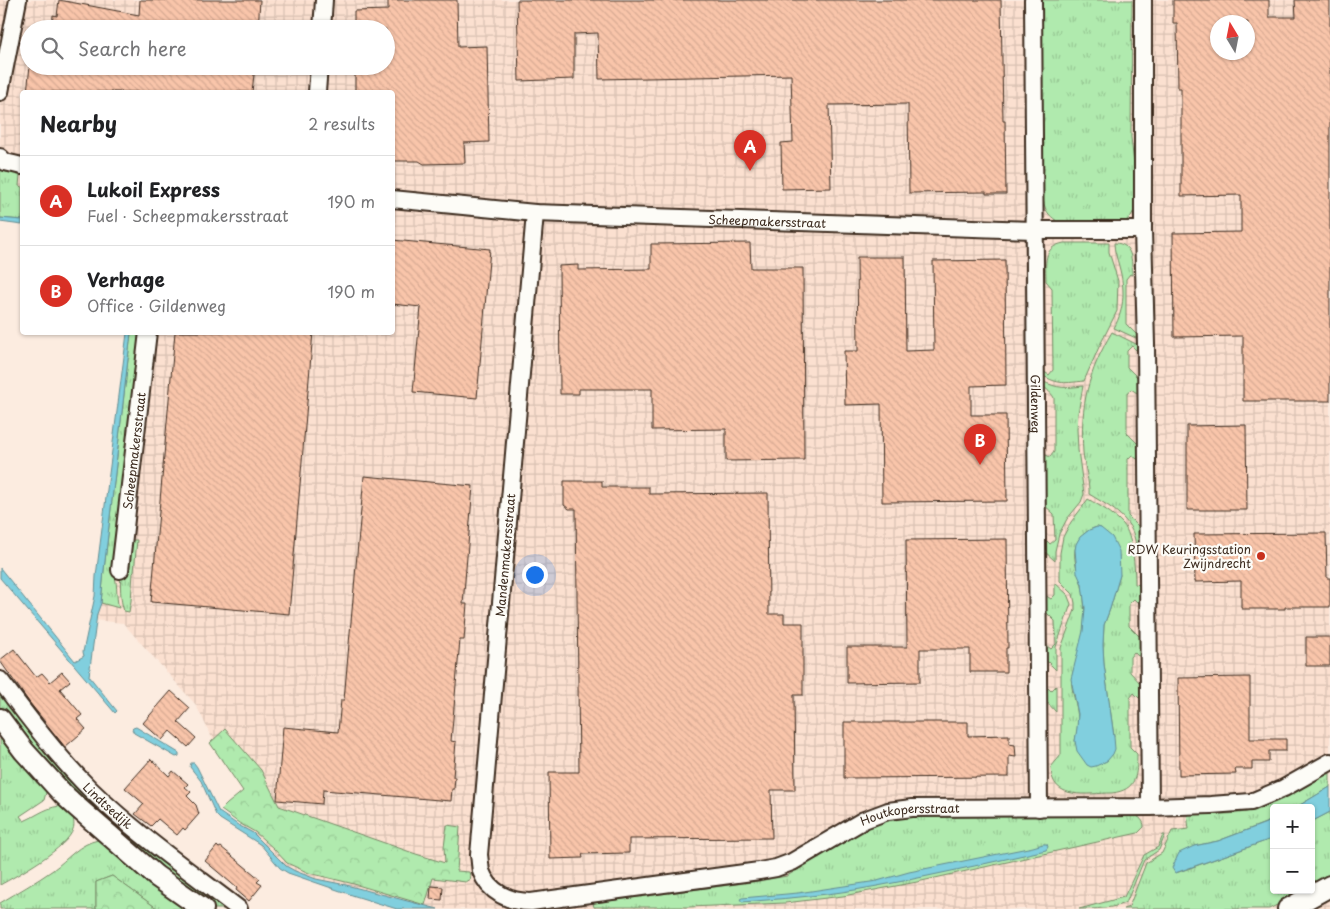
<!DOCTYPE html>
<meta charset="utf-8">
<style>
:root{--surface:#fff;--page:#f6f6f6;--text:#202124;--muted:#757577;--line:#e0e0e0;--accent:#d93025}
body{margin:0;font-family:"Playpen Sans",sans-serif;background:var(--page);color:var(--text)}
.controls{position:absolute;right:15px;bottom:15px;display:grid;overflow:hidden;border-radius:5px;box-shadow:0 1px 4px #0004}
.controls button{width:45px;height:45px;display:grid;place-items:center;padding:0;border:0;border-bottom:1px solid var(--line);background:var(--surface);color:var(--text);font:25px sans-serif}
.compass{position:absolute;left:1210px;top:15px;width:45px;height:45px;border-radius:50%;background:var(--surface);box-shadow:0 1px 4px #0004;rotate:350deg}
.you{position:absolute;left:534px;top:574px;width:18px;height:18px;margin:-12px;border:4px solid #fff;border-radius:50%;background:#1a73e8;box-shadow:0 0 0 8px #1a73e833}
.badge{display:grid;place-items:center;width:32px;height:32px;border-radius:50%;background:var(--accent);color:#fff;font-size:16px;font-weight:700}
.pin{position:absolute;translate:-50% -41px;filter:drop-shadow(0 1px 2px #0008)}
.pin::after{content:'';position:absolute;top:26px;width:18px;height:15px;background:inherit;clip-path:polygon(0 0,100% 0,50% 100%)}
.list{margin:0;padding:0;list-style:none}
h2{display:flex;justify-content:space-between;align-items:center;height:65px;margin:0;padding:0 20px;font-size:21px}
h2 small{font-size:16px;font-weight:400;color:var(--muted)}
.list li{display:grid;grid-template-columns:32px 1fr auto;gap:15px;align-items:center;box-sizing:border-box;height:90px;padding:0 20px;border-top:1px solid var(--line)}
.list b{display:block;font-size:19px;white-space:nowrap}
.list p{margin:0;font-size:16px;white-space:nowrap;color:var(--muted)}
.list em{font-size:16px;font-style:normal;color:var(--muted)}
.icon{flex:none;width:28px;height:28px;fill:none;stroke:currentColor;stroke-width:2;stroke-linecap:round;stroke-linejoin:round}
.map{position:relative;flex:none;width:1330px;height:909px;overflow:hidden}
.search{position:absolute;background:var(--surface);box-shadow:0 1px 4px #0004;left:20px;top:20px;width:375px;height:55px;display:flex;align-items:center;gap:12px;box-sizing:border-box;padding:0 18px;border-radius:28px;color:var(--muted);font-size:19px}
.panel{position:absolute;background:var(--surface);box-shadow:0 1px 4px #0004;left:20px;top:90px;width:375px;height:245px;border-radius:5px}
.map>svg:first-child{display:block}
</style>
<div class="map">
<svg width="1330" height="909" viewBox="0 0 1330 909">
<defs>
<pattern id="industrial-grid" width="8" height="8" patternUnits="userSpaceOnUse" patternTransform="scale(1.25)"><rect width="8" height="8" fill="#fbe0d0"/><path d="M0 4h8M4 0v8" fill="none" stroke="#d8c0b2"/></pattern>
<pattern id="grass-tufts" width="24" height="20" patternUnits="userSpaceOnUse" patternTransform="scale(1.25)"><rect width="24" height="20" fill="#b0eaae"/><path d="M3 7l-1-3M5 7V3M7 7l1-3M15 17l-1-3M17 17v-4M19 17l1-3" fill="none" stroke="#98c995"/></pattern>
<pattern id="forest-crowns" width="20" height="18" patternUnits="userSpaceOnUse" patternTransform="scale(1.25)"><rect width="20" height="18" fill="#b0eaae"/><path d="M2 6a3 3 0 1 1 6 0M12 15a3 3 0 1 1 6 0" fill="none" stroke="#98c995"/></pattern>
<pattern id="building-back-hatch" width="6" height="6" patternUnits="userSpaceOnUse" patternTransform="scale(1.25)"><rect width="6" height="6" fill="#f9c5aa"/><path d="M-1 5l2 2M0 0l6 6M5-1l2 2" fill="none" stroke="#d6a992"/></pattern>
</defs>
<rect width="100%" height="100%" fill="#fcece0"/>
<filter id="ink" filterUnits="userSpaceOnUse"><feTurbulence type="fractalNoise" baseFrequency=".02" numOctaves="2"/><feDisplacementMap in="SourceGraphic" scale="10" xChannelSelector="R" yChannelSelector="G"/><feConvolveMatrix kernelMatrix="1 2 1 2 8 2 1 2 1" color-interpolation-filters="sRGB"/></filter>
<g filter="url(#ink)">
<!-- industrial -->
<path fill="url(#industrial-grid)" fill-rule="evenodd" d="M0,0H1330V909H420L298,875L280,864L242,829L243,789L215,744L196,705L123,623L94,620L130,333L392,332V92H22V225L0,222ZM1218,22H1248V52H1218ZM29,29H386V66H29ZM1274,808H1311V890H1274Z"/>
<!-- grass -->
<path fill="url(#grass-tufts)" stroke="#768a66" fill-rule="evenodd" d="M1038,0H1132L1131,137L1138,203L1130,218L1121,224L1060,223C1046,214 1045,210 1042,194Z
M0,169L6,172L20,175L19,186L22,187V220L0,218Z
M1064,243H1109V252L1118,281L1117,311L1099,347L1084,381C1066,383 1058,385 1042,375L1043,371L1049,375L1053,370L1052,288L1046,281C1046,264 1042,247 1064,243Z
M1114,243C1133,243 1132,261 1132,275L1130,274L1126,279V324L1138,336V339L1114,328C1125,308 1125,288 1119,266C1117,258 1114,251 1114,243Z
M1112,332L1138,345V350H1136L1132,346L1127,351V367L1138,378L1139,391L1137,393L1131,389L1127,394V433L1139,445V458L1137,459L1132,455L1128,459V516L1140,528V569C1138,557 1137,544 1133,533C1126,514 1105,504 1089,494C1090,484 1084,464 1083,452C1080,406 1088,372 1112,332Z
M131,333H140L112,570C119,581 115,595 119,608L101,603L104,570Z
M1042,381C1058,389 1066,388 1083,386L1078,413L1077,429L1078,450L1084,494L1081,502L1067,519L1059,534L1055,551V561L1043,550L1045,539L1050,544L1055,540L1054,514L1043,504L1044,454L1050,457L1054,452V398C1051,391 1043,389 1042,381Z
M1088,499C1100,506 1113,513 1123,524C1133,536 1135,569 1135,584L1140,585V603H1138L1134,599L1129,604V626L1141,638V655L1138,656L1134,652L1130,657V672L1141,684V697L1139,698L1134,693L1130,698V747L1137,754C1137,775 1137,790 1112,793C1088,793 1051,802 1051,767L1061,755V648L1075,610V603L1073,594L1060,581V553L1063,537L1071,522L1081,509ZM1097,527L1101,528L1120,575L1110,609L1104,625L1103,645L1104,664L1114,737L1075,741C1077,731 1079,721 1077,711C1076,701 1070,688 1072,677C1073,669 1077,660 1079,652C1085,632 1086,612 1083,591C1081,576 1070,559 1077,543C1080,536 1089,529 1097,527Z
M133,540H137L134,572L133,573L131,601L129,612L124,611C120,600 120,583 121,571L128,572L131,541Z
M1055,583L1067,594L1071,604L1056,647V670L1045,659V646H1047L1051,649L1056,644L1055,621L1044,610L1045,595L1051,599L1055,595Z
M1046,686L1051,691L1056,686V712L1045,700Z
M0,693L11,701L8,704L31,734L232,909H213L87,810L22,740L0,709Z
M0,730L47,789L44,800L20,816L24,821C38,815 49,805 65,806L73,814C73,819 75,825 73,829C69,847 16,876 0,885Z
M1330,772V787L1295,808H1274L1273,820L1218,841L1194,846L1176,873L1274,838V890H1307L1269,909H1123L1129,907L1146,863L1162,853L1172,831L1189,829L1187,814C1206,814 1227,815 1246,812C1277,806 1303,787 1330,772Z
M1330,812V877L1311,888V822Z
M1134,815C1140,817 1144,821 1144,827L1138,833L917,882L843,896L785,903L689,907H594L593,903L752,882L787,876L854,835L872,826L884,821L914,816Z
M1163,835H1165L1159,850L1144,860L1127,901C1118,909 1092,909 1079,909L1124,897L1144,855L1158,847Z
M98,840L104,842L191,909H158L112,876L96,882V909H0V903C18,892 36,882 53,870C68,859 79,844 98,840Z"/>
<!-- forest -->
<path fill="url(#forest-crowns)" stroke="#768a66" d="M225,729L261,770L279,806L416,854L445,863L444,847L447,825L460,827L457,871L469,872L471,879L466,882L433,878L425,905L354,884L309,873L287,863L273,848L255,832L239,823L221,810L227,804L243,791L210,743Z
M112,876L158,909H96V882Z"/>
<!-- water -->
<path fill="#81cfde" stroke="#658d91" d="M0,218L22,220V225L0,222Z
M127,333H131L104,570L101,603L97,614L89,676L117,711L115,713L0,578V568L75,661L84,656L83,652L95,596L96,576Z
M1097,527L1101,528L1112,537L1119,551L1120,575L1110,609L1104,625L1103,645L1104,664L1114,737L1115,749L1113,754L1107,761L1096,766L1091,767L1087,765L1077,751L1075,741L1077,728L1078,714L1071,679L1083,631L1085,608L1082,584L1077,573L1075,550L1076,544L1080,537L1089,530Z
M136,727L179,753V756L176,757L134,733L132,729L133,728Z
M191,763H194L197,767L219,812L238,825L253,833L286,866L295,871L316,879L346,885L438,909H397L355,896L288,873L280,868L261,845L220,819L216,815L201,781L190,767Z
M1330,787V812L1311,822V808H1295Z
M1274,820V838L1175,873L1172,868L1179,853L1194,846L1218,841Z
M1043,844H1047L1048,847L1046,850C983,864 919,879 855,890C818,896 780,899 742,902L740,899L742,898L798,893L877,881L909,872L1033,847Z"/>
<!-- building -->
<path fill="url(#building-back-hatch)" stroke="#3b2a1e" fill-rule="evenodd" d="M59,0L139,15L140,0H260L258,29H52L53,15L57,16Z
M388,0H457L458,47L487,46L489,142L464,143L465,163L424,164L419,161H392V92H355V66H386V29H354V11L388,10Z
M517,0H1001L1003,121H1005L1006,194H986V192L909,193L908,104L829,105L831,188L782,189L781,143L793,142L791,75L599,79L598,33L574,34V79L519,81Z
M1173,0H1269V17H1296L1295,0H1330V401H1243V336L1174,337L1173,233L1241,232V195L1181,196V88H1178L1177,23H1173ZM1218,22H1248V52H1218Z
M30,66H255L252,92H27Z
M392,240L490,249L477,398L413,392L421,307L392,304Z
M750,243L751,268H803L804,460L726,461V429L652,430V389H579V394H560L559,266L578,265V270L651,269V244Z
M857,257H905L906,351L934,350L933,261L1005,260L1006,385L971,386V415H1006L1007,501L882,502L881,404L845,405L844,351H858Z
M175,332H313L289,614L151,602Z
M1246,425L1247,510H1187V426Z
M364,476L473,486L463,604H467L464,640H460L451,741L456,742L453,777H455L454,789H452L451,801L323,790L322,804L277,800L283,727L338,732L341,700H344Z
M564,481H602V487H649V494L768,493L769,614H784V623H803V695H794L795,790H771L772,838L629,839V853L582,854L583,858L550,859L549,772H579L576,509H569L564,505Z
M1326,533L1327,578H1330V607H1285V609H1242L1241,607V581L1195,582L1194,534Z
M1007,539L1008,648H1006V672H970V649H920V682L847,683V647H907L906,540Z
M1306,637H1330V666H1306Z
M14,649L36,677L42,673L50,682L62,672L70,681L60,689L82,715L77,719L86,729L65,747L29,702L0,661V660Z
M1250,677V739H1286V751H1269V762H1252V769H1235L1236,774L1179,775L1178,678Z
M171,691L190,708L178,722L196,738L188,747L170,731L162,740L143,723Z
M844,722H968V736L1009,735V744L1015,745L1016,757L1009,756V777L844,778Z
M151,759L169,776L173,771L188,784L185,787L191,792L187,796L196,805L199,814L185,830L183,828L177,835L158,819L151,826L135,814L144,804L125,788Z
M217,846L219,848L221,847L260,879L257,882L262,885L249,901L236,890L237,888L205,861Z
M431,886L443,887L442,900L430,899Z"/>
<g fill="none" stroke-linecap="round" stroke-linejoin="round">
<!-- minor casing -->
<g stroke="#3b2a1e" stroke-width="20">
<g id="minor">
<path id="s1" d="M1033,0L1039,808"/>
<path d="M1143,0V230L1146,344L1150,807"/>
<path d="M322,29L324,0"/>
<path d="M0,92L18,0"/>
<path d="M317,92L319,66"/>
<path d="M0,157L5,162L22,166"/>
<path id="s2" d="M392,199L535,213L1034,230H1143"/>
<path id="s3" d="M535,213L479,855C480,860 480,866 481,871C489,893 510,902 531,902L759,871L776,868L792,862L864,820L888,811L912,808L1150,807L1211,805L1251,802L1284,788L1330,762"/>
<path id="s4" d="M120,570L148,332"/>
<path id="s5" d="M0,680C28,717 56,755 90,789C135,833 188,870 239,909"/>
</g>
</g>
<!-- tertiary casing -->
<g stroke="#3b2a1e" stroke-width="24">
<path id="tertiary" d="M0,719L24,751L63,794L77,807L156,876L203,909
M1288,909L1330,886"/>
</g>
<!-- minor -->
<use href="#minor" stroke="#fdfcf7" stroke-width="16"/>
<!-- tertiary -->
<use href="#tertiary" stroke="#fdfcf7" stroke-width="20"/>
</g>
</g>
<!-- markers -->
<circle fill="#c8321e" stroke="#fdfcf7" stroke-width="2" cx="1261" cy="556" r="5"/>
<g text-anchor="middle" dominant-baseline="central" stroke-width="4.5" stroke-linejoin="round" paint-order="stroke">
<!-- street labels -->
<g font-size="12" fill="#3b2a1e" stroke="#fdfcf7">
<text stroke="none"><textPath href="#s2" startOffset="376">Scheepmakersstraat</textPath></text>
<text stroke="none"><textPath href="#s1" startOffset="404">Gildenweg</textPath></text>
<text stroke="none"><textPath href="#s4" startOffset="120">Scheepmakersstraat</textPath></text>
<text transform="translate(505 555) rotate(-85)">Mandenmakersstraat</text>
<text stroke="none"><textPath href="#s5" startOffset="166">Lindtsedijk</textPath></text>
<text stroke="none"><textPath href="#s3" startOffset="1118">Houtkopersstraat</textPath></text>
</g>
<!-- poi labels -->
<g font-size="12" fill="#3b2a1e" stroke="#fdfcf7" text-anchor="end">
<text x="1251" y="549">RDW Keuringsstation<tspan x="1251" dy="14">Zwijndrecht</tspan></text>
</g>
</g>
</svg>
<div class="controls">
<button>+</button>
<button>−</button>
</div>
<svg class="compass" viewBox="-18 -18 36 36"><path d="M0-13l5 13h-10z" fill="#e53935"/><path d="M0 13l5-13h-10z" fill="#757577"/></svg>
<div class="you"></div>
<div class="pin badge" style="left:750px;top:171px">A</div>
<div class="pin badge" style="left:980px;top:465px">B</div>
<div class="search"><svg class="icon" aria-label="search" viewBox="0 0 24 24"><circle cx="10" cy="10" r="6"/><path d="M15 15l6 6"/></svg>Search here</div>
<section class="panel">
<h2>Nearby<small>2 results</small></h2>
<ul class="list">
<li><span class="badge">A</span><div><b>Lukoil Express</b><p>Fuel · Scheepmakersstraat</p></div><em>190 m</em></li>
<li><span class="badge">B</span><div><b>Verhage</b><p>Office · Gildenweg</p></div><em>190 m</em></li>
</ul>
</section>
</div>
